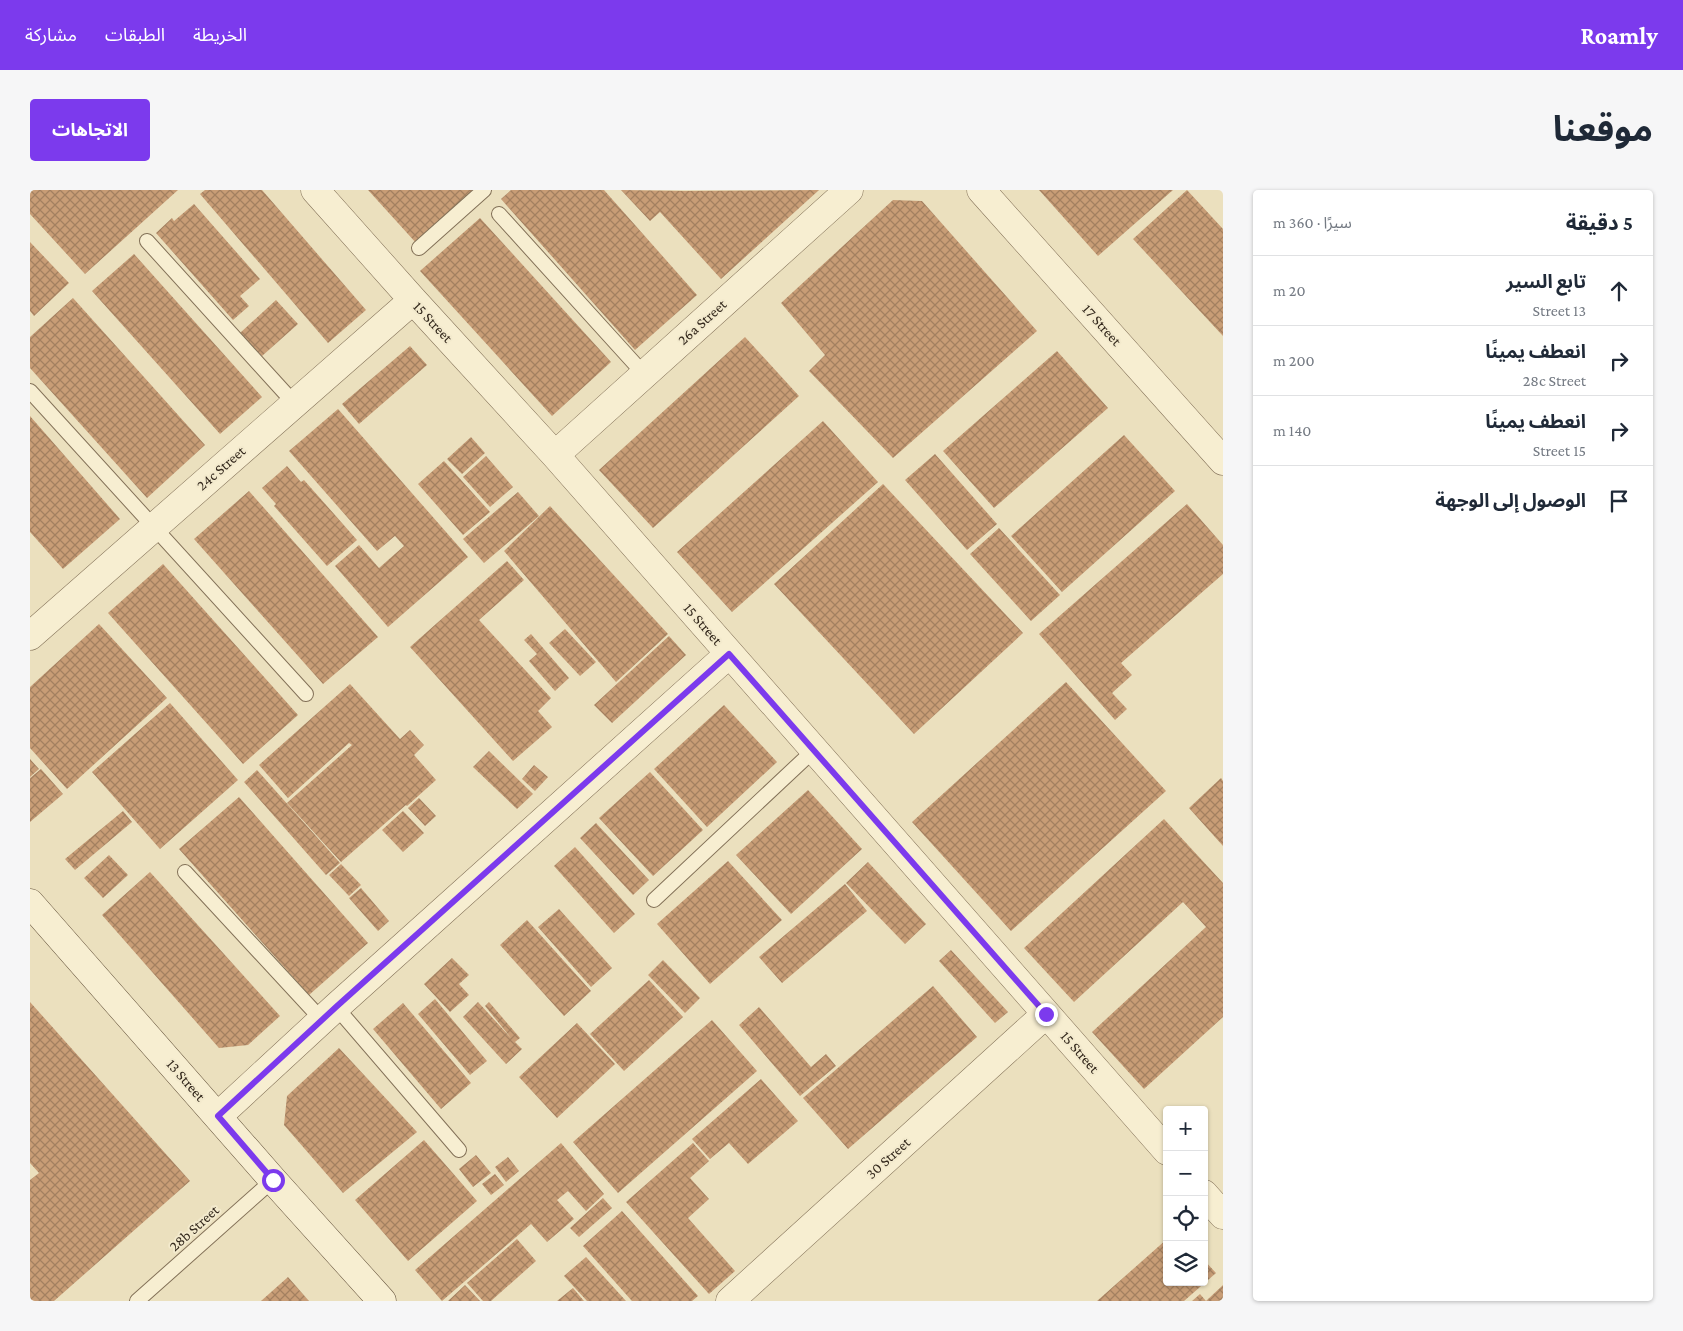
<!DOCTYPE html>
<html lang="ar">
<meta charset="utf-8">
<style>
:root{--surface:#fff;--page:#f6f6f7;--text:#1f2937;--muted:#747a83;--line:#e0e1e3;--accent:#7c3aed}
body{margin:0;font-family:"Crimson Pro","Noto Sans Arabic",serif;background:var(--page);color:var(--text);direction:rtl}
.controls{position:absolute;right:15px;bottom:15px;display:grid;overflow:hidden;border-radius:5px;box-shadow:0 1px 4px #0004}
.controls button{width:45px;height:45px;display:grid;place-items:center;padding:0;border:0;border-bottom:1px solid var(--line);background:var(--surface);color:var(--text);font:25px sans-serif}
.stop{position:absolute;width:15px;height:15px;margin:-11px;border:4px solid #7c3aed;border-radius:50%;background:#fff}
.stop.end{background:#7c3aed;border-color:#fff;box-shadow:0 1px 5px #0008}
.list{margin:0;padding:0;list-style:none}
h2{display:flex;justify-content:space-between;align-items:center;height:65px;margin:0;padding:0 20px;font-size:21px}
h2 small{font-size:16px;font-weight:400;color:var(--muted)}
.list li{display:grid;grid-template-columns:32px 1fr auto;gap:15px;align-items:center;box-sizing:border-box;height:70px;padding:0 20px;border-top:1px solid var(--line)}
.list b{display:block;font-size:19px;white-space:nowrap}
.list p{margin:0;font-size:16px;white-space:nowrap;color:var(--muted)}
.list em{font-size:16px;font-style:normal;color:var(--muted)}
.icon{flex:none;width:28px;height:28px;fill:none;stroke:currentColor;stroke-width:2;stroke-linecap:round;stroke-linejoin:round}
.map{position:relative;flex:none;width:1193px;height:1111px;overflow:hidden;direction:ltr;border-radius:5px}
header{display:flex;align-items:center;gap:30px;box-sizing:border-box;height:70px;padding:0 25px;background:var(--accent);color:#fff}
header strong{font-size:24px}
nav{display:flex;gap:28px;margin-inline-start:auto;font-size:18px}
.intro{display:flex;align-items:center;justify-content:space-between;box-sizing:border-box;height:120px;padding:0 30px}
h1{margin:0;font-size:35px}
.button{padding:12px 22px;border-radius:5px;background:var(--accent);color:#fff;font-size:18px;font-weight:700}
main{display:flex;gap:30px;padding:0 30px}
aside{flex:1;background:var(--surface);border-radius:5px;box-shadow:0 1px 4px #0004}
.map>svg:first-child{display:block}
</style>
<header>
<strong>Roamly</strong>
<nav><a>الخريطة</a><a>الطبقات</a><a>مشاركة</a></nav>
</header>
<div class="intro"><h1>موقعنا</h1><a class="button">الاتجاهات</a></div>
<main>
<aside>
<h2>5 دقيقة<small>سيرًا · 360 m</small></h2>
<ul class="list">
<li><svg class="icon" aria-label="ahead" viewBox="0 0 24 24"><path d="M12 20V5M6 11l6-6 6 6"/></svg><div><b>تابع السير</b><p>13 Street</p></div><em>20 m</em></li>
<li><svg class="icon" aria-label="right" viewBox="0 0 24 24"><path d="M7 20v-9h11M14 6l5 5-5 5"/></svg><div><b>انعطف يمينًا</b><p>28c Street</p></div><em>200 m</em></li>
<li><svg class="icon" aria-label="right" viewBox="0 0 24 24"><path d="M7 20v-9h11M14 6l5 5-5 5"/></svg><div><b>انعطف يمينًا</b><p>15 Street</p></div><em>140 m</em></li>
<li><svg class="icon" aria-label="arrive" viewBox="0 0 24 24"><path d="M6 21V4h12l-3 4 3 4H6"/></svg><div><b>الوصول إلى الوجهة</b></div></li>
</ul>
</aside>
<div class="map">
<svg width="1193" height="1111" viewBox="0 0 1193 1111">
<defs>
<pattern id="building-cross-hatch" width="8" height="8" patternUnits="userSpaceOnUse" patternTransform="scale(1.25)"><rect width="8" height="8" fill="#c89d76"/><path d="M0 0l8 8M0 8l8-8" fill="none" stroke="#a38060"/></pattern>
</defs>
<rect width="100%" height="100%" fill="#ebe0be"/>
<!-- building -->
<path fill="url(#building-cross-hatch)" d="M0,0H148L55,84L0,24Z
M175,0H232L336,120L298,153L170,4Z
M338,0H448L387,54Z
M481,0H574L667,105L605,160L471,9Z
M591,0L654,1L789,0L691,89L630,22L620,31Z
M1009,0H1143L1068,66Z
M1157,0L1193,39V146L1103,49Z
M863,10L892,11L1007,141L863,268L779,181L795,165L751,113Z
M164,14L230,89L210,106L219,116L203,130L126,43L142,28L144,31Z
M450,28L581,172L522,226L390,81Z
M0,52L39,93L4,126L0,121Z
M104,64L232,207L190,244L62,101Z
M43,108L175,255L117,308L0,178V147Z
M246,110L268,134L232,166L210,143Z
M715,147L769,206L623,338L569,280Z
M380,156L397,175L329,234L312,214Z
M1027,161L1078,218L964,318L913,261Z
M308,219L438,367L358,437L305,376L329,355L349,378L374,356L365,346L347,361L259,261Z
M0,226L90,329L33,379L0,342Z
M793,231L848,292L702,422L647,362Z
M1094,245L1145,301L1032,402L981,346Z
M441,247L455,263L432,284L417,269Z
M905,264L967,334L937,360L875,290Z
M456,266L483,297L460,317L433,287Z
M414,271L460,322L433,345L388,294Z
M257,276L271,292L274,290L327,350L297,376L244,316L246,314L232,298Z
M853,294L993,443L884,544L744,394Z
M219,301L348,447L293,494L164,349Z
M488,302L509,326L454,373L433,349Z
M1157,314L1193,355V384L1091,473L1102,485L1082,503L1097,519L1085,530L1009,444Z
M520,316L638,444L586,492L474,361Z
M969,338L1030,405L1001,431L940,364Z
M477,371L494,390L449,430L521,508L508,521L522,537L483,571L380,457Z
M133,374L268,525L213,574L78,423Z
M69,434L137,508L37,599L0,558V497Z
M535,439L566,472L550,486L519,453Z
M501,444L539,488L525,501L499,471L507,464L494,450Z
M639,446L656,465L582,533L564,515Z
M1036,492L1136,601L981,741L882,632Z
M320,494L370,549L380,540L394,555L384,565L406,590L377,616L376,615L311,672L257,613L322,555L319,553L258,608L229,575Z
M140,513L208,590L130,659L62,582Z
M694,515L747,572L677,637L624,579Z
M459,561L503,604L487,619L443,577Z
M0,569L9,579L0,587Z
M504,575L518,587L505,601L492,589Z
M11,579L33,604L0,632V588Z
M227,580L310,673L296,685L214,592Z
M620,582L673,640L623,686L569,628Z
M1191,588L1193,591V656L1159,618Z
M778,600L832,659L761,724L706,665Z
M209,607L338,753L279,805L149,659Z
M389,608L406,626L395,636L378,618Z
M93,621L102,632L45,680L35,669Z
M373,621L394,643L373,662L352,640Z
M1134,629L1193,693V827L1114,899L1062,842L1176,737L1153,712L1044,812L994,758Z
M566,633L619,690L603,705L550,648Z
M545,657L605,724L584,743L524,676Z
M79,665L98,685L73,708L54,688Z
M698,671L752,730L680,794L627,734Z
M838,672L896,734L875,754L816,693Z
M311,674L331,695L319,706L299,685Z
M120,682L250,826L218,855L189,858L72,725Z
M815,694L837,721L752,793L729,767Z
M331,698L359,731L348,741L319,708Z
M529,719L582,778L561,797L508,737Z
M497,730L561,801L534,826L470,755Z
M921,760L978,822L965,833L909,771Z
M422,768L439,785L429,794L439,805L420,822L394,794Z
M633,770L670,808L655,823L618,785Z
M619,790L653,827L594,881L560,844Z
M903,796L947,847L818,959L773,908Z
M405,809L457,871L440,885L388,824Z
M0,812L160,991L24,1111H0V990L9,983L0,973Z
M448,812L481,848L455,816L459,812L490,848L485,852L492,859L476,874L433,827Z
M373,813L441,893L411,919L343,839Z
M729,817L781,877L796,864L806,876L770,906L709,835Z
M682,830L727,881L588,1003L543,952Z
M547,833L585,874L527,928L489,887Z
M309,858L387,942L313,1003L254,935L257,906Z
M731,889L768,931L718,974L699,953L680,969L662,949Z
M394,950L447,1011L378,1071L325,1010Z
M531,953L574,1004L556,1021L538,1001L527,1010L544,1029L517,1052L501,1034L412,1111L385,1080Z
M663,953L679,971L660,988L679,1009L658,1028L705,1081L679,1104L596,1012Z
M446,965L461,983L443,997L429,979Z
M478,967L489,981L476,992L465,977Z
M465,984L474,995L461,1005L452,994Z
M573,1008L582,1018L549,1047L540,1038Z
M592,1021L668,1106L662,1111H602L553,1056Z
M487,1049L506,1071L461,1111H453L437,1093Z
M1137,1049V1092H1174V1070L1186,1083L1154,1111H1067Z
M556,1067L596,1111H557L534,1086Z
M258,1087L279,1111H231Z
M435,1095L450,1111H418Z
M1193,1095V1111H1176Z
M543,1098L554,1111H527Z
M1170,1104L1176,1111H1162Z"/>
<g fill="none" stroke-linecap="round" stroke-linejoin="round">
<!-- lane casing -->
<g stroke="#837158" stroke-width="16">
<path id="lane" d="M469,24L614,184
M117,51L265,214
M389,58L454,0
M0,201L276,504
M155,682L292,830
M624,710L784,560
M306,817L429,960
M107,1111L243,990"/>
</g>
<!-- street casing -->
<g stroke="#837158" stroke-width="29">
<path id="street" d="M285,0L383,110L525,265L1137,961
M951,0L1193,271
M525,265L819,0
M0,446L383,110
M188,926L306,817L699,464
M1174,1004L1193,1025
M700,1111L1016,824"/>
</g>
<!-- secondary casing -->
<g stroke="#64523b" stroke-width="29">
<path id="secondary" d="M0,713L243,990L352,1111"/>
</g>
<!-- lane -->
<use href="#lane" stroke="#f7eed1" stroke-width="14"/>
<!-- street -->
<use href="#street" stroke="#f7eed1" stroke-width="28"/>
<!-- secondary -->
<use href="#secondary" stroke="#f7eed1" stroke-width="28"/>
</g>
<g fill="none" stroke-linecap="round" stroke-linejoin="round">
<!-- route -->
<path stroke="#7c3aed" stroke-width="6" d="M243,990L188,926L306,817L699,464L1016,824"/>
</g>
<g text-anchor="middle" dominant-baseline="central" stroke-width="4" stroke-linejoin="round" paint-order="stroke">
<!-- street labels -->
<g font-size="15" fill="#33281c" stroke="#f3eacd">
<text transform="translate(403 132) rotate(47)">15 Street</text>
<text transform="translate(672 132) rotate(-42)">26a Street</text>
<text transform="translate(1072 135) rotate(48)">17 Street</text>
<text transform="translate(191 278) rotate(-41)">24c Street</text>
<text transform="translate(673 434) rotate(49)">15 Street</text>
<text transform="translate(1050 862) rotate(49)">15 Street</text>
<text transform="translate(156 890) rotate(49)">13 Street</text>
<text transform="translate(858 968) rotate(-42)">30 Street</text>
<text transform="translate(164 1038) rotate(-42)">28b Street</text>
</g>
</g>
</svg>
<div class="controls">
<button>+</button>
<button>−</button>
<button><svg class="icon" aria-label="locate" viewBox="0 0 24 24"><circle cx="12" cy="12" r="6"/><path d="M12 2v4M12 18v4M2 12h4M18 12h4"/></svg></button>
<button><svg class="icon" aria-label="layers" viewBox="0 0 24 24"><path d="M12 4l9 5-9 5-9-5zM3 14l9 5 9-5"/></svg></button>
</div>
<div class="stop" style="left:243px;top:990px"></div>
<div class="stop end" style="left:1016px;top:824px"></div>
</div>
</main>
